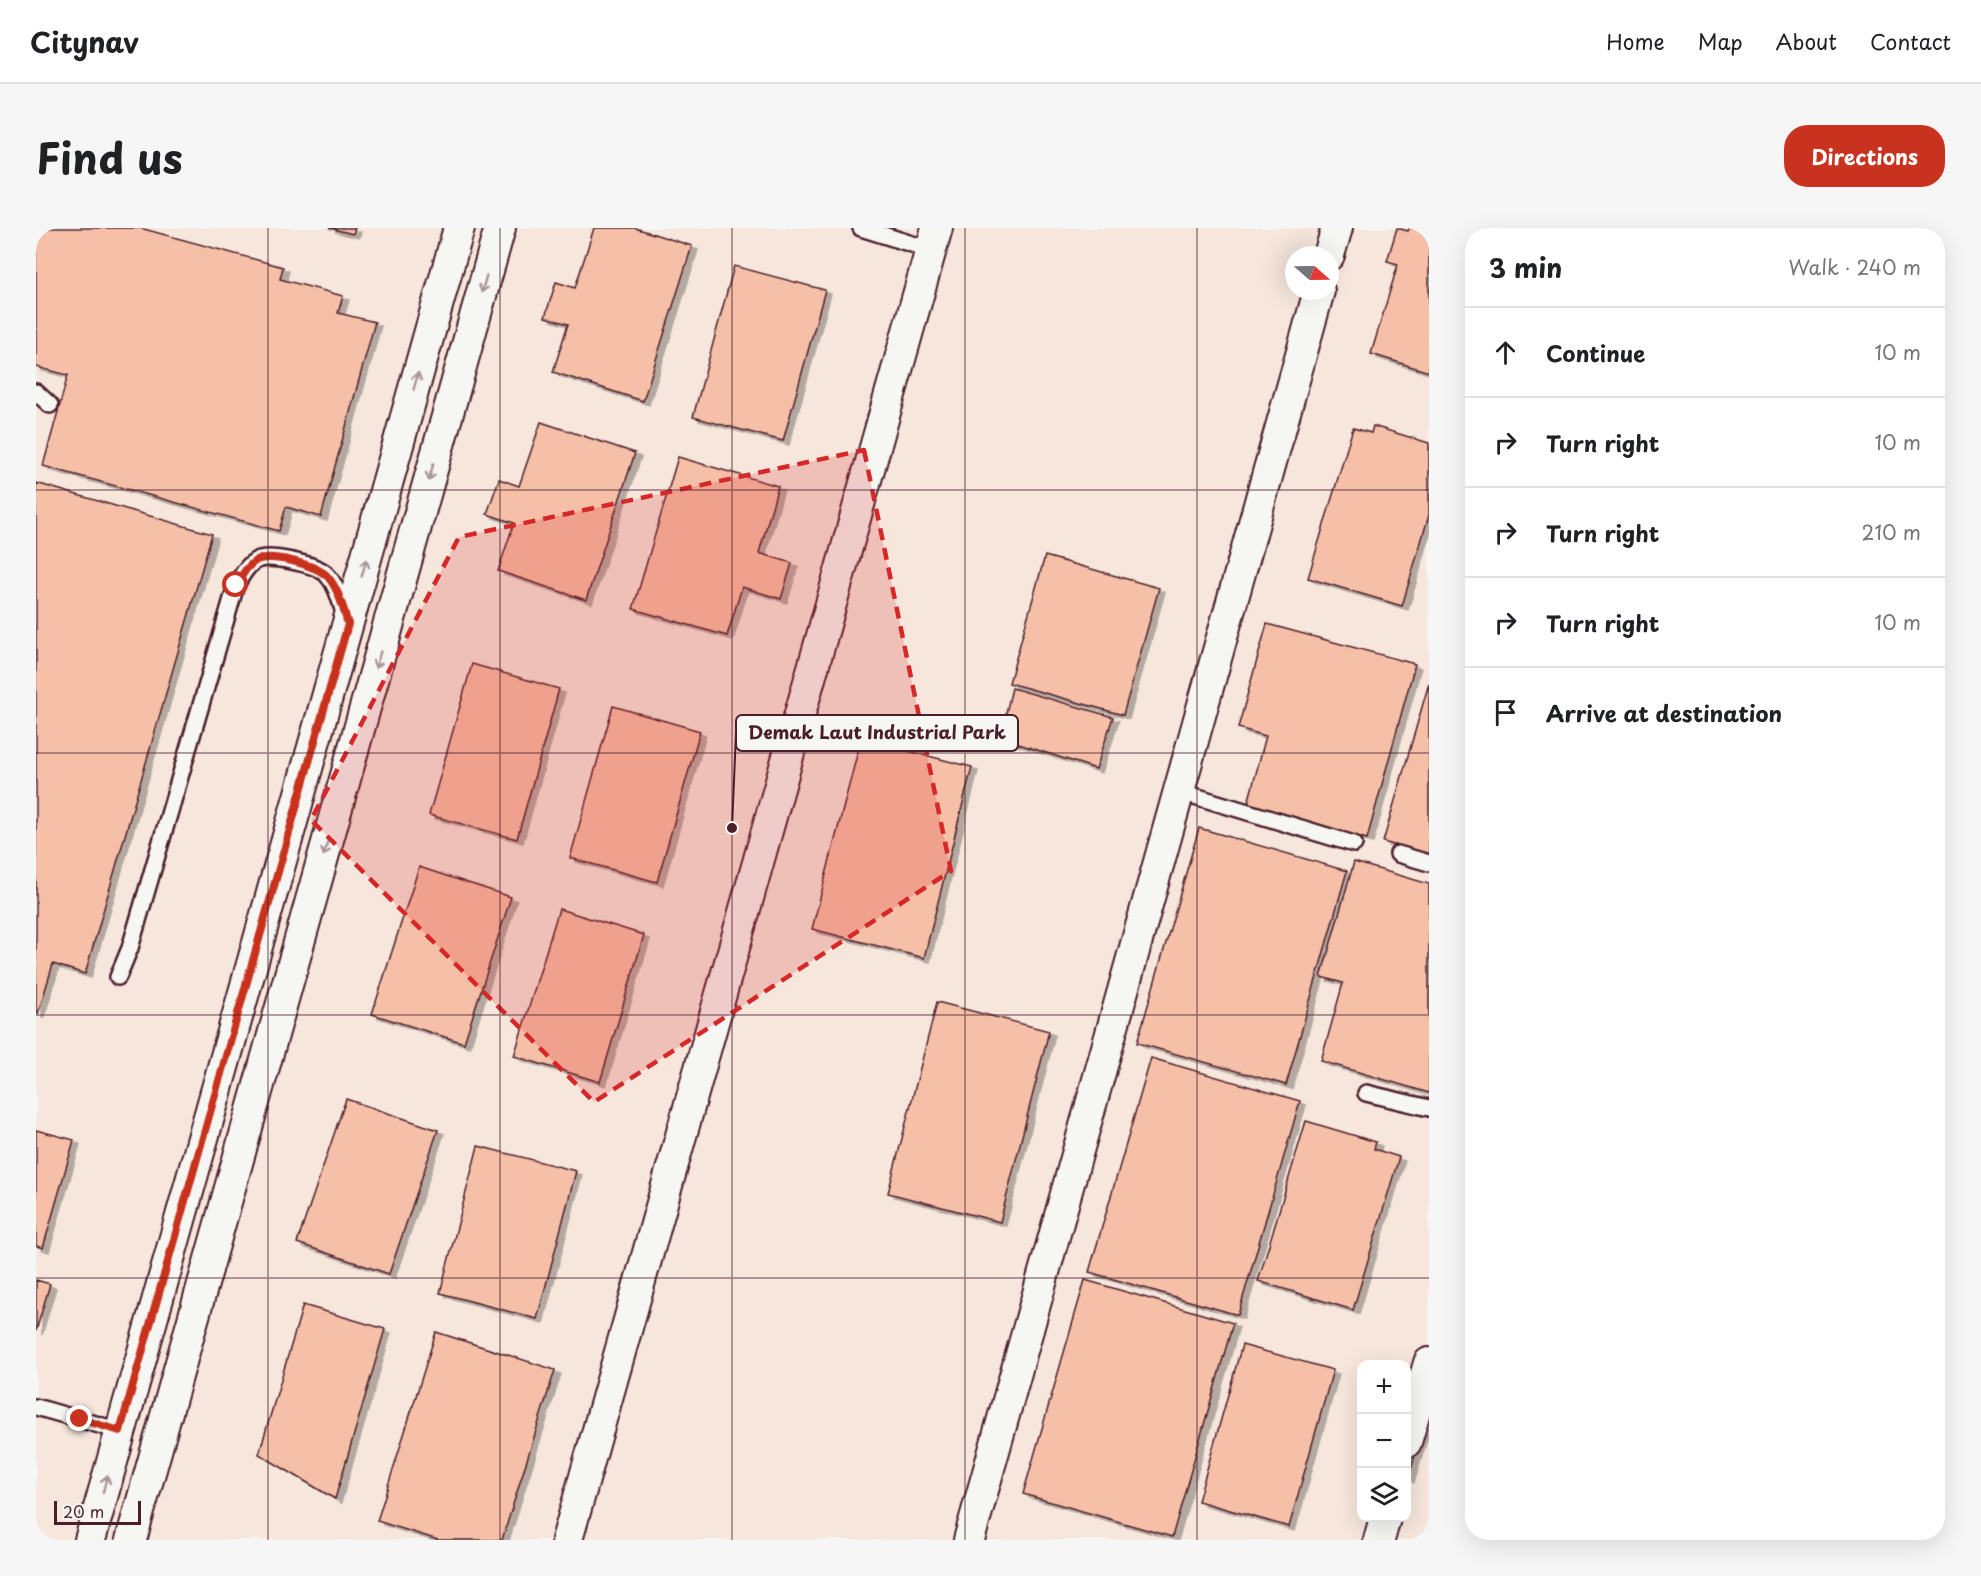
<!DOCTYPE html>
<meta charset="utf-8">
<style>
:root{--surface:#fff;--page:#f6f6f6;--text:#202124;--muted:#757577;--line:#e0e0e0;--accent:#c8321e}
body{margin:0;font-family:"Playpen Sans",sans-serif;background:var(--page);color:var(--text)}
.controls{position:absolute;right:18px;bottom:18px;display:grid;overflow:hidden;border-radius:12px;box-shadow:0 6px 24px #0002}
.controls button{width:54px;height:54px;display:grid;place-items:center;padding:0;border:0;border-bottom:2px solid var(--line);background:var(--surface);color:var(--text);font:30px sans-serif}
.compass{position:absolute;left:1249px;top:18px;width:54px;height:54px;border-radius:50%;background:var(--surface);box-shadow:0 6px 24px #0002;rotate:110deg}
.scale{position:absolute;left:18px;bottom:15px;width:87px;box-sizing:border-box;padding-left:6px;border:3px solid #4a1f2b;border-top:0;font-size:16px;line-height:21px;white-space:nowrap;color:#4a1f2b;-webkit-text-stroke:4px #f6f6f2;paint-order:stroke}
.stop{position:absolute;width:18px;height:18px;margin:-14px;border:4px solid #c8321e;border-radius:50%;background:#fff}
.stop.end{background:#c8321e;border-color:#fff;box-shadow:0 2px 6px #0008}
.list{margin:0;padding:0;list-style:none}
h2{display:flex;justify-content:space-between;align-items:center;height:78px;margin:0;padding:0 24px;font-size:26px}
h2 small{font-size:20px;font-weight:400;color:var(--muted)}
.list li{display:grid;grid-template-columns:39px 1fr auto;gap:18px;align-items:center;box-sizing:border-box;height:90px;padding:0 24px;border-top:2px solid var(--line)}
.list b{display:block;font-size:22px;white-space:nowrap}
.list em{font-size:20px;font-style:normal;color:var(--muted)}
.icon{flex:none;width:33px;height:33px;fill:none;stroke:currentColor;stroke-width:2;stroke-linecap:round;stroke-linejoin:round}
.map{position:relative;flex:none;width:1393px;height:1312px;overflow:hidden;border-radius:24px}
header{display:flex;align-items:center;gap:36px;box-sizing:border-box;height:84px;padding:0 30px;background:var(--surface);border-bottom:2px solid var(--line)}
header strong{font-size:28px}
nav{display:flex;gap:33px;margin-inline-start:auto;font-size:21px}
.intro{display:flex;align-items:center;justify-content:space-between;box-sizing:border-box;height:144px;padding:0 36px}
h1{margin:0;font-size:42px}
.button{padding:15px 27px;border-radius:24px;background:var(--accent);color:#fff;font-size:21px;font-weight:700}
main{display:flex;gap:36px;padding:0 36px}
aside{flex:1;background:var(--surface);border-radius:24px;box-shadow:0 6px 24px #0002}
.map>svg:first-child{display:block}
</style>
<header>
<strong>Citynav</strong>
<nav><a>Home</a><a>Map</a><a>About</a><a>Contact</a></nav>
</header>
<div class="intro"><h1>Find us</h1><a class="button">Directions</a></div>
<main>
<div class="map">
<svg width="1393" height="1312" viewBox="0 0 1393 1312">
<defs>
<filter id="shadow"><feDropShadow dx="6" dy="4" stdDeviation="0" flood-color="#0004"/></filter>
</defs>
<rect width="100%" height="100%" fill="#f6f6f2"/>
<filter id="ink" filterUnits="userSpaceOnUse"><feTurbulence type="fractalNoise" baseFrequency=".0167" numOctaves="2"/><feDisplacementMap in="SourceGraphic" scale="12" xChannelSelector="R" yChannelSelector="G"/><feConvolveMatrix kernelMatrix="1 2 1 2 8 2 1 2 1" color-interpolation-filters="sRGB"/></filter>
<g filter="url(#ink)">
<!-- built -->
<path fill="#f6e6dc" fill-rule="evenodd" d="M0,0H1393V1312H0ZM1258,27H1294V63H1258ZM1326,1136H1370V1290H1326Z"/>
<!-- building -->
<path fill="#f6c0a8" stroke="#4a1f2b" stroke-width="1.5" filter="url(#shadow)" d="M0,0H104L247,39L244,51L307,68L302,85L339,94L285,289L250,279L243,303L7,238L32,147L0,139Z
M293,0H319L317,6Z
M558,0H599L656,18L607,173L517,144L532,96L509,89L520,54L539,60Z
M1361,0L1372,3L1373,0H1393V144L1335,126L1362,36L1351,33Z
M698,38L789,62L747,213L657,189Z
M505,194L599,225L550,372L462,343L478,295L451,286L463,251L483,258Z
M1337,198L1393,215V287L1366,378L1272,350L1317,200L1335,205Z
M642,229L742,258L723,325L756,335L745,371L706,359L691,408L597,381Z
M0,255L176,306L49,746L17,736L2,786H0Z
M1009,328L1123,360L1087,487L973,455Z
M1231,396L1379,436L1331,611L1211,579L1230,508L1202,500Z
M436,436L523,461L481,611L393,587Z
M1393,455V627L1347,614Z
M976,460L1077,489L1060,541L964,510Z
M577,478L664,503L621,654L534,630Z
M825,511L936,539L888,730L776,701Z
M1163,600L1311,643L1250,857L1101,815Z
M1318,634L1393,656V865L1285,833L1307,755L1285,749Z
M383,639L475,669L428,815L336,786Z
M523,681L608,707L564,854L478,828Z
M901,774L1013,803L964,994L852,965Z
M1115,830L1264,873L1202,1087L1053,1044Z
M310,871L402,902L353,1046L261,1015Z
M1270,893L1340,914L1338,921L1363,929L1317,1082L1222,1053Z
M0,902L38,912L7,1020L0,1018Z
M442,918L540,943L501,1091L404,1065Z
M0,1052L14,1056L0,1103Z
M1049,1052L1197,1095L1136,1309L987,1266Z
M267,1077L349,1101L299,1271L223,1226Z
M400,1104L519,1142L466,1312H402L341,1293Z
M1206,1117L1297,1142L1253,1299L1162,1273Z
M1388,1198L1372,1251L1370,1250V1214Z"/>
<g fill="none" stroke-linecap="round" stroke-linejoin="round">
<!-- service casing -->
<g stroke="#4a1f2b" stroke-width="20">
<path id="service" d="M825,0L895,22
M0,164L14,177
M1142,563L1318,616
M1362,626L1393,635
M82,749L94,720L200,357C206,347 211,337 221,332C233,326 278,336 289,345C301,356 304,373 309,388
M1330,865L1393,880
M0,1179L84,1203"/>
</g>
<!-- minor casing -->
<g stroke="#4a1f2b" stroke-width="34">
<path id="minor" d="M1293,27L1301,0
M1370,1214L1393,1135
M54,1312L423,0
M95,1312L464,0
M531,1312L901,0
M933,1312L1283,63
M1343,1312L1349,1290"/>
</g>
<!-- service -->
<use href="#service" stroke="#f6f6f2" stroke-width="15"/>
<!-- minor -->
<use href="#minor" stroke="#f6f6f2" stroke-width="30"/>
</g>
<!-- one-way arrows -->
<defs><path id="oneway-shaft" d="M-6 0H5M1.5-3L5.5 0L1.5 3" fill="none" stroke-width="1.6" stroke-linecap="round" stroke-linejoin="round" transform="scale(1.5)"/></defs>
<g stroke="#a99598">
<use href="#oneway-shaft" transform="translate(448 56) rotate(106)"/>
<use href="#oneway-shaft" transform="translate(380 153) rotate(-74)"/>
<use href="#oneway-shaft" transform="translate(395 244) rotate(106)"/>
<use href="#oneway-shaft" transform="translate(328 340) rotate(-74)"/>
<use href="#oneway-shaft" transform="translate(342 432) rotate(106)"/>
<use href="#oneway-shaft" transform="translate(290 619) rotate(106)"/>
<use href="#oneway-shaft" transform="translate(69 1256) rotate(-75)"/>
</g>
</g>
<g fill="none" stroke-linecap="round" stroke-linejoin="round" filter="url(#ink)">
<!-- route -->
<path stroke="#c8321e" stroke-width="8" d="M44,1191L84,1203L312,396C307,380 303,362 292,349C282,337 234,325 221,332C211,337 206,348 200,357"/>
</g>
<!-- marked area -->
<path fill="#d62828" fill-opacity="0.2" stroke="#d62828" stroke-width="4.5" stroke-dasharray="12 8" stroke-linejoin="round" d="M828,222L915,643L558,874L275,592L423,309Z"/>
<!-- grid -->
<path fill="none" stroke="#4a1f2b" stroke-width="1.5" stroke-opacity="0.55" d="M232,0V1312M464,0V1312M696,0V1312M929,0V1312M1161,0V1312M0,262H1393M0,525H1393M0,787H1393M0,1050H1393"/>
<!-- callouts -->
<path fill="none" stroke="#4a1f2b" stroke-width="2" d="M696 600L700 505"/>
<circle fill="#4a1f2b" stroke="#f6f6f2" stroke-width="2" cx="696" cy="600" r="6"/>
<rect fill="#f6f6f2" stroke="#4a1f2b" stroke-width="2" x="700" y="487" width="282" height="36" rx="6"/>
<g font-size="18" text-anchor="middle" font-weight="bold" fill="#4a1f2b">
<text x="841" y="511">Demak Laut Industrial Park</text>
</g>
</svg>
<div class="controls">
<button>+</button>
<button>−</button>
<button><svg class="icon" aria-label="layers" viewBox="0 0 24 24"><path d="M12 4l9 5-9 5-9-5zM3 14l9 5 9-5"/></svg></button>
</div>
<svg class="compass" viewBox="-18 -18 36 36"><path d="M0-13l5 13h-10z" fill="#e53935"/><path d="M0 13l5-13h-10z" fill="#757577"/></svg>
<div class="scale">20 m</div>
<div class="stop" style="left:200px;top:357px"></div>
<div class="stop end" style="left:44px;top:1191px"></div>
</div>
<aside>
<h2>3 min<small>Walk · 240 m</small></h2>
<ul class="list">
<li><svg class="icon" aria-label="ahead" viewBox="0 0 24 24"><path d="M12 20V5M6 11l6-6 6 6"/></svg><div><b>Continue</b></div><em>10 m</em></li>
<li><svg class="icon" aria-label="right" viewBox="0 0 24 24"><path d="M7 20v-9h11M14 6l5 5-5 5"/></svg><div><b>Turn right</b></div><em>10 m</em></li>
<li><svg class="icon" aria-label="right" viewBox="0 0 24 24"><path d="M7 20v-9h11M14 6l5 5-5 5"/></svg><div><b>Turn right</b></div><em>210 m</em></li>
<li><svg class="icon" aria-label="right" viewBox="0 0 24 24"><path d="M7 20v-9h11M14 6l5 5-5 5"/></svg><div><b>Turn right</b></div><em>10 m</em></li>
<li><svg class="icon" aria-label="arrive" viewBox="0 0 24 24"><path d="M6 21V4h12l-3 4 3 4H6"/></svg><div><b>Arrive at destination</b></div></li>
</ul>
</aside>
</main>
